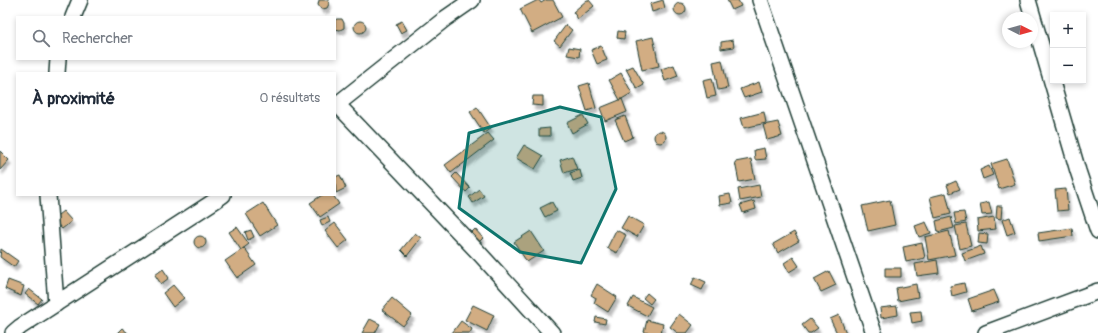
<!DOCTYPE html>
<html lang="fr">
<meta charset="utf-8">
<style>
:root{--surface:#fff;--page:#f2f2f3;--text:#1f2937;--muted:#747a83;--line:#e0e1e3}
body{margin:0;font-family:Pangolin,sans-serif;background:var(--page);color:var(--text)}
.controls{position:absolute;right:12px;top:12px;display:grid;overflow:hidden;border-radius:0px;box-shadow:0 2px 6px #0003}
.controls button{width:36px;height:36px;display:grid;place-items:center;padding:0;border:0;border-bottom:1px solid var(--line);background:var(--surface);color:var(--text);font:20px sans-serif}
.compass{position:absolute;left:1002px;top:12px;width:36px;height:36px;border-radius:50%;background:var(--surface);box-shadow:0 2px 6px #0003;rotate:96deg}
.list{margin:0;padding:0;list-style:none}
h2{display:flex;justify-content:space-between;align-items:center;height:52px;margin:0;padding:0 16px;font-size:17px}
h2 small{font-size:13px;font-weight:400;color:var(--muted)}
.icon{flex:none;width:22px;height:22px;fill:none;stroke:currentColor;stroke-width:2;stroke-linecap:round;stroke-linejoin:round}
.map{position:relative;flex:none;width:1098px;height:333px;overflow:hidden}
.search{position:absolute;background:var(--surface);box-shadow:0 2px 6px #0003;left:16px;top:16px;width:320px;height:44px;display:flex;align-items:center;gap:10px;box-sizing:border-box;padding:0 14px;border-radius:0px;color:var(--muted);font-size:15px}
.panel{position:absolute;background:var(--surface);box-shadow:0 2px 6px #0003;left:16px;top:72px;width:320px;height:124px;border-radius:0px}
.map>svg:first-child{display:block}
</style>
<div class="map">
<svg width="1098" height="333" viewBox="0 0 1098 333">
<defs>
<filter id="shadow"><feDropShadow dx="2.5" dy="4.5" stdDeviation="1" flood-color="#0004"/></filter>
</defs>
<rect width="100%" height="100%" fill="#fff"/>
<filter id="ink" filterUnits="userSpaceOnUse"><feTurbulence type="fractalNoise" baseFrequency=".025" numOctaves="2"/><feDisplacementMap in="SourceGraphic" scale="8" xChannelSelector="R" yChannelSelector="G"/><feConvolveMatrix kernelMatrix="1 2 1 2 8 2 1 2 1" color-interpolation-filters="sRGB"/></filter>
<g filter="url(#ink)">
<!-- building -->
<path fill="#d2ad83" stroke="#1f3d34" filter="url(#shadow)" d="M319,0H328L329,4L327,8L323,9H321L318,5Z
M538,0H539L541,3L546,0H553L562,17L532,33L520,9Z
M587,0H589L594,6L578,19L573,12Z
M663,0L665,8L652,12L650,4Z
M727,0H738L741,6L732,10Z
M674 9a6 6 0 1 1 12 0a6 6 0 1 1-12 0Z
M337,19H342L344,23V28L340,30L335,29V20Z
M402,21L407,30L401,33L396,24Z
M354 27a6 6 0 1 1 12 0a6 6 0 1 1-12 0Z
M566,25L572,30L560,46L554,41Z
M618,31L625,32L624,39L617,38Z
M653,37L659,66L642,70L636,41Z
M733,40L734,47L721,49V42Z
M601,46L607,60L597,64L591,50Z
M569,47L580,49L579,57L567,55Z
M722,60L728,88L718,90L713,62Z
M674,65L678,76L665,81L661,69Z
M633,66L644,85L637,89L626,69Z
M621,73L632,93L620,100L609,80Z
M712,78L716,96L707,98L703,80Z
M759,82L762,92L744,98L740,89Z
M589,83L596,108L587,111L579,86Z
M533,96H543V106L532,105Z
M622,99L627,112L605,121L600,108Z
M477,107L491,128L484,133L470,112Z
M764,112L766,123L744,128L741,118Z
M583,115L588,124L572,133L567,123Z
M625,116L633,137L624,141L615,120Z
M778,122L782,136L767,140L763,125Z
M550,128V136H539V129Z
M654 137a6 6 0 1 1 12 0a6 6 0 1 1-12 0Z
M488,133L494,140L451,173L445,165Z
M524,145L543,156L535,169L516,158Z
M764,148L766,159L755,160L754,150Z
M0,151L9,160L0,170Z
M572,156L577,169L564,173L560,160Z
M751,159L755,179L739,182L735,162Z
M1007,159L1015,184L999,189L991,164Z
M989,166L993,175L983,179L980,170Z
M580,170L582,178L573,181L570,173Z
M456,173L470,188L466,192L452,177Z
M340,175L346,188L336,193L335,177Z
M956,181L960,189L950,193L947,185Z
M759,185L761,197L740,201L738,189Z
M479,189L484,196L473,203L469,197Z
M1066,189L1068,210L1057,211L1055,190Z
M946,193L951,214L935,218L930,197Z
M730,194L732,203L720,205L719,196Z
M322,195H333L339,204L320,217L310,203Z
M890,200L895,225L868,231L862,206Z
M754,201L756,209L743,213L740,205Z
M552,202L557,211L545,217L540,208Z
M989,202L992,214L982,215L980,204Z
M263,203L277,225L260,236L246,214Z
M997,206H1002L1001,219L996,218Z
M63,211L72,221L62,229L53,219Z
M964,212L966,222L956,224L954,213Z
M628,216L644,225L637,237L621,228Z
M328,217L330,222L322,226L320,220Z
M951,217L954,228L938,232L936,221Z
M994,217L996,229L978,231L977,220Z
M1010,217L1015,232L1007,235L1002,220Z
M926,222L931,233L919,237L915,226Z
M335,223L348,240L338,248L325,231Z
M966,224L971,246L960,249L955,226Z
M237,227L249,244L241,250L229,232Z
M1072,228L1073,236L1039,241L1038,233Z
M475,229L483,238L477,244L469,235Z
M251,230L254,237L248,240L245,232Z
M616,230L626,235L617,253L607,248Z
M531,231L544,251L527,262L514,242Z
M949,231L955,255L929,260L925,237Z
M794,232L799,241L778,253L773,244Z
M415,233L421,238L407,256L401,250Z
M979,233L988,234L987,244L978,243Z
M194 242a6 6 0 1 1 12 0a6 6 0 1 1-12 0Z
M922,243L925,258L906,262L903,247Z
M981,246L984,254L965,261L962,253Z
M244,248L256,265L237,278L225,261Z
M1,249L18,261L14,267L0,257Z
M793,257L799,266L789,272L784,263Z
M937,260L939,273L917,276L915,264Z
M885,268H901V277H885Z
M163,269L169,278L161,284L155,275Z
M829,271L836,285L821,292L814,279Z
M695,277L706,282L702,290L691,285Z
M8,280L24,286L21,296L5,289Z
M964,283L966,292L952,296L950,286Z
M597,284L617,297L608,312L594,303L596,298L591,295Z
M916,284L918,297L898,301L896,288Z
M173,285L184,298L173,307L163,293Z
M29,289L42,299L38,304L25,294Z
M994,290L999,302L972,311L968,299Z
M647,293L654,299L650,304L643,298Z
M633,297L652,307L647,316L628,306Z
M392,298L412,315L403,326L382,310Z
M473,305L494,315L487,331L465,320Z
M897,306L898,315L881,318L880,308Z
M921,311L922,321L912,323L910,312Z
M679,314L693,325L687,333H678L670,327Z
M839,315L846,333H837L830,319Z
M596,317L606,319L605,324L595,322Z
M370,319L380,324L375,333H362Z
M810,319L818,328L811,333H808L802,325Z
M647,320L663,324L661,333H649L644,332Z
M461,321L472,329L470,333H452Z
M122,328L128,333H117Z"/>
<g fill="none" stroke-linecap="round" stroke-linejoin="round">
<!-- minor casing -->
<g stroke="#1f3d34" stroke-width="18">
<path id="minor" d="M760,0L874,333
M1028,0L1078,171L1098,231
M73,17L80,0
M57,73L58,59
M337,104L480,254L552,333
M335,106L446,18L472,0
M48,195L56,304
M13,333L20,327L216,200L223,195
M986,333L1098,291"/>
</g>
<!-- minor -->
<use href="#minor" stroke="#fff" stroke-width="15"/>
</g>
</g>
<!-- marked area -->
<path fill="#0f766e" fill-opacity="0.2" stroke="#0f766e" stroke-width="3" stroke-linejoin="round" d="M560,107L601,117L616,189L581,263L520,252L459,208L469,133Z"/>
</svg>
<div class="controls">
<button>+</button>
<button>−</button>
</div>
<svg class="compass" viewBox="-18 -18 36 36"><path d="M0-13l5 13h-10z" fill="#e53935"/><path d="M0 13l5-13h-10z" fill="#747a83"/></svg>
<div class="search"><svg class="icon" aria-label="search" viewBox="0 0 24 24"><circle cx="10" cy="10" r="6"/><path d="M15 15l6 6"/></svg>Rechercher</div>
<section class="panel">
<h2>À proximité<small>0 résultats</small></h2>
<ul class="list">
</ul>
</section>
</div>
